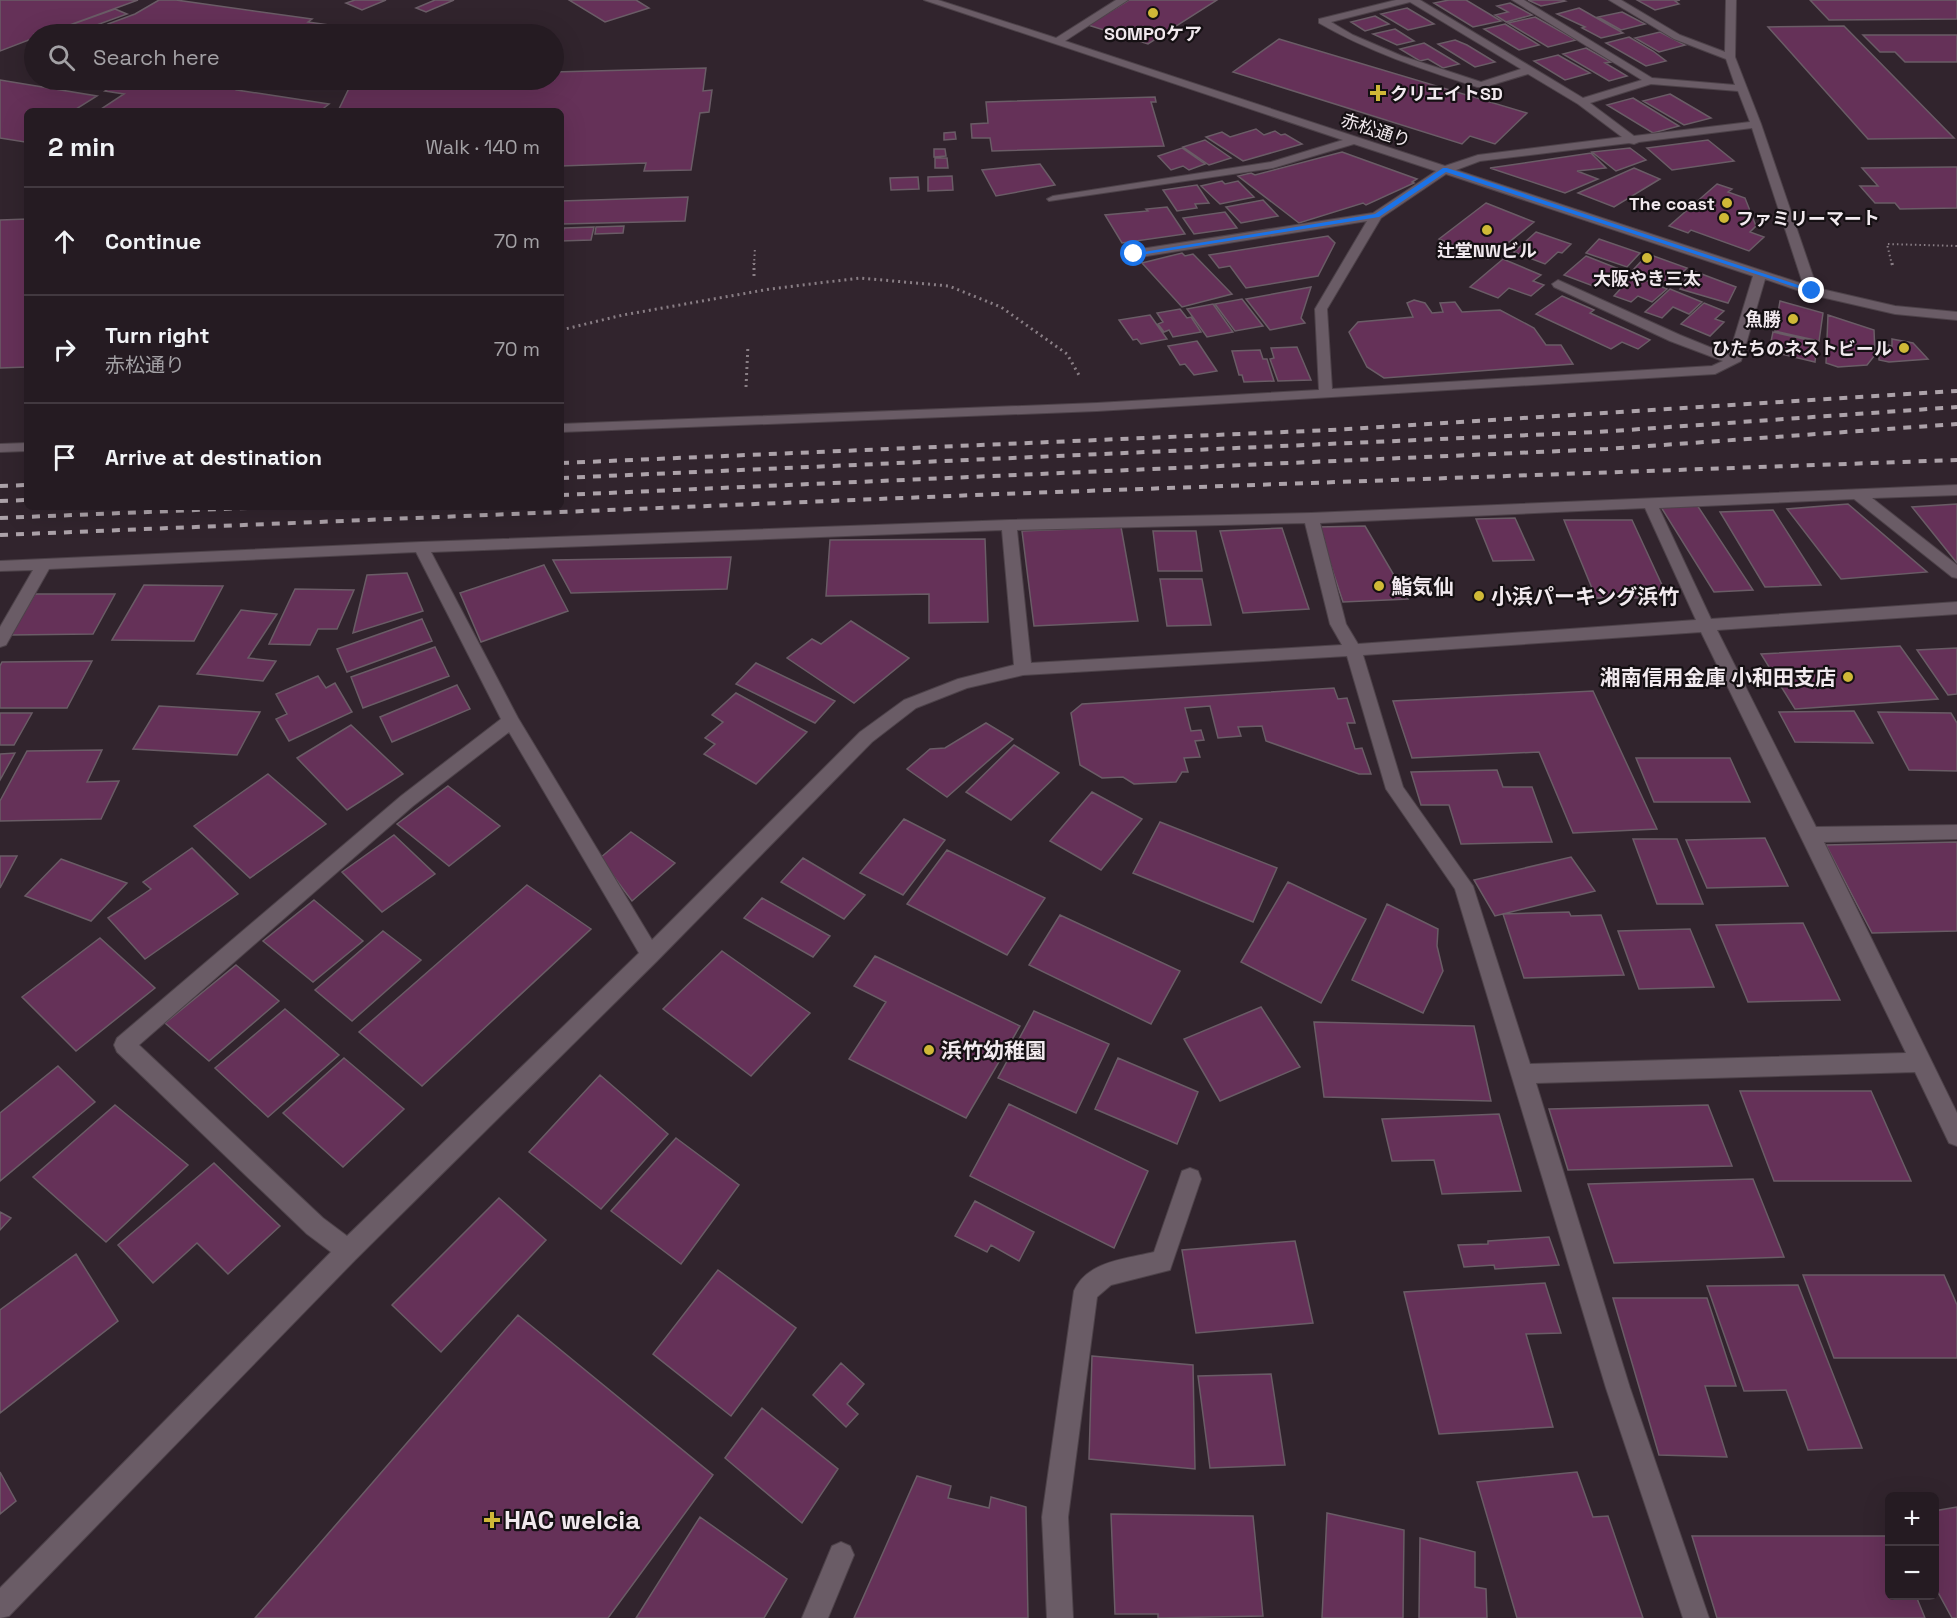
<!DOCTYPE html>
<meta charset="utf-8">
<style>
:root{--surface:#251b22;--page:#31282f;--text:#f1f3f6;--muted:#a3a1a5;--line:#423940}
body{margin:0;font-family:"Space Grotesk","Noto Sans JP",sans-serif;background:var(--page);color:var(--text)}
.controls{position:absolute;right:18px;bottom:18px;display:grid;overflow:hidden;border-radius:9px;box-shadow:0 6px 24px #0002}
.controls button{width:54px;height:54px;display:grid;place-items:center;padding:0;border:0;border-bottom:2px solid var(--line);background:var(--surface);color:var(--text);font:30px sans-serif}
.stop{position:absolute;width:18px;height:18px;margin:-14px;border:4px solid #1a73e8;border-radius:50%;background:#fff}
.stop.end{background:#1a73e8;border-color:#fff;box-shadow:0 2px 6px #0008}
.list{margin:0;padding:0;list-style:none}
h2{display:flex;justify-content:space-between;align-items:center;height:78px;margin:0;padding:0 24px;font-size:26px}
h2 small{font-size:20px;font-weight:400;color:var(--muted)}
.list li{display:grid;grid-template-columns:39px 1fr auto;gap:18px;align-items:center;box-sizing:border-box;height:108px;padding:0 24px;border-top:2px solid var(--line)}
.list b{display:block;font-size:22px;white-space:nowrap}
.list p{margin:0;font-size:20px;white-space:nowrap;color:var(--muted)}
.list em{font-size:20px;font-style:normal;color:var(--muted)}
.icon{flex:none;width:33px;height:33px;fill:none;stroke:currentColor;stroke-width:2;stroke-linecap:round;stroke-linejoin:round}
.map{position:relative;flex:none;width:1957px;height:1618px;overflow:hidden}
.search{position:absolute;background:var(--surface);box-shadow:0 6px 24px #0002;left:24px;top:24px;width:540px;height:66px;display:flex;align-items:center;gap:15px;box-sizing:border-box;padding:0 21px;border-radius:33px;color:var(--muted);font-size:22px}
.panel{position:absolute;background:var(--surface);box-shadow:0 6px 24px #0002;left:24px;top:108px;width:540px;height:402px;border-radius:9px}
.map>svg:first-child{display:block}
</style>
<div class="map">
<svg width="1957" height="1618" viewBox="0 0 1957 1618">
<rect width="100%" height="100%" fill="#31242d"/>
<!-- building -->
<path fill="#653158" stroke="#6a5c66" stroke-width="1.5" d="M0,0H138L45,34H34V38L0,51Z
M159,0H176L312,19L308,22L329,25L315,34H81H92L108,24L135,14Z
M355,0H386L362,10L346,3Z
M435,0H454L426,12L416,8Z
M569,0H636L649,8L605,22Z
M1129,0H1217L1148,44L1088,25Z
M1449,0H1466L1501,21L1473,27L1434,3Z
M1528,0H1562L1565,1L1541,6Z
M1637,0H1680L1675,1L1679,4L1655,10Z
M1810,0H1957V19L1829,20Z
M1510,3L1532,15L1506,22L1495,15L1508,12L1497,6Z
M1407,8L1434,24L1408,30L1381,14Z
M1579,8L1623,33L1601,38L1582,28L1585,27L1557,14Z
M115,9L127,14L72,34H45Z
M1622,12L1645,24L1621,30L1598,17Z
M1375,16L1389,24L1365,31L1351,22Z
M1535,17L1576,40L1548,47L1508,23Z
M1505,24L1539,45L1519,50L1484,29Z
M1844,26L1954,138L1868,139L1768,27Z
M1395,29L1414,41L1397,45L1373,34Z
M1660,32L1685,45L1659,52L1635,38Z
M1863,35H1957V62H1905L1895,52H1880Z
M1629,37L1653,51L1666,61L1646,66L1606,43Z
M1279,39L1527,113L1495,144L1470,136L1462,144L1233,72Z
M1455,40L1467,45L1495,62L1475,67L1438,44Z
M1424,43L1459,64L1443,68L1428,59L1420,61L1400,49Z
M1586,48L1611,62L1605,63L1627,76L1609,81L1563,54Z
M1558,55L1590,73L1565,80L1534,61Z
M706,68L703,91L712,90L709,112L700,113L691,170L644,171L646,163L561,166V111H338L353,80H554V72Z
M0,80L97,96L73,111H27V140L25,142L0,138Z
M122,80H252L237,90L329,104L320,111H98L124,94L105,91Z
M1670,94L1711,118L1684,125L1643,101Z
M1155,97L1156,102H1151L1164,146L992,151L990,138H972L971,124L988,123L986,102Z
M1633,98L1679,126L1653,133L1607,105Z
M1256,129L1264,135L1275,131L1281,135L1285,134L1302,144L1243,161L1206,137L1222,132L1230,137Z
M955,132L956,139L944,140V133Z
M1205,140L1231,158L1209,165L1183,147Z
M1708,140L1734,161L1672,170L1647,148Z
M1182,148L1205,164L1189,170L1183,166L1171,170L1158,156Z
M1630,148L1646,160L1616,171L1592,152Z
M934,149H945L946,156L934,157Z
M1342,152L1417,179L1412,182L1414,183L1366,205L1363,203L1299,223L1238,176L1251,173L1255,175Z
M1591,153L1606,168L1577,171L1598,179L1565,193L1490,168Z
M935,158H947L948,168H935Z
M1040,164L1055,185L996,196L982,170Z
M1953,167H1957V208L1900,209L1895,203H1875L1860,186H1878L1862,168Z
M1634,168L1660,179L1614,207L1578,193Z
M952,176L953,190L928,191V177Z
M918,177L919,189L891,190L890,178Z
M1222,181L1225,184L1238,181L1254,197L1220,204L1201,186Z
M1717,184L1732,189L1728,192L1745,198L1756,226L1750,232L1764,237L1749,251L1691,230L1688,233L1669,226Z
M1197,185L1209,203L1195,204L1197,208L1177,211L1163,190Z
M688,197L685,221L561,224V201Z
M1263,200L1278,216L1241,223L1226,207Z
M1486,203L1534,222L1488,259L1439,239Z
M1167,207L1185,234L1122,243L1105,215L1148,211L1146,209Z
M1225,212L1237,228L1194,234L1183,218Z
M27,219V367L0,368V220Z
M624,226L623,233L595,234L596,227Z
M594,227L591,240L561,241L564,228Z
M1536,232L1571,244L1562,253L1558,252L1545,264L1514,252Z
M1328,236L1335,243L1318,276L1246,288L1230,266L1219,268L1209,255Z
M1599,239L1640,253L1627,267L1586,253Z
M1182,253L1185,256L1193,254L1232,294L1182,307L1142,263Z
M1648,254L1687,268L1672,284L1633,270Z
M1586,256L1624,271L1613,281L1603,277L1593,286L1564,275Z
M1503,259L1541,275L1533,281L1544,285L1531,296L1509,288L1498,298L1470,287Z
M1691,270L1736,287L1728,303L1680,289Z
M1633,275L1667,289L1652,302L1638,296L1631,302L1614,296Z
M1311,287L1301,318L1305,323L1270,330L1246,299Z
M1670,289L1702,302L1689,314L1673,307L1662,318L1645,312Z
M1562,296L1594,310L1590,313L1650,340L1638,349L1622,342L1611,349L1536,314Z
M1242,299L1263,326L1235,331L1215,304Z
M1414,300L1425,303L1432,313L1443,312L1440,303L1455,302L1462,312L1500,310L1534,328L1546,345H1561L1573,364L1384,378L1367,367L1349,332L1358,322L1413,317L1407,303Z
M1780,301L1823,313L1819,341L1775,331Z
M1704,303L1724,311L1715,319L1724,322L1710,336L1681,324Z
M1213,304L1233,332L1207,337L1187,309Z
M1180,309L1187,318L1191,317L1201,332L1173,337L1169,330L1164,332L1158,324L1163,322L1157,313Z
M1150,315L1167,339L1141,344L1137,339L1133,340L1119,320Z
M1828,315L1874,330L1875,355L1867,365L1838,367L1826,363Z
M1773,332L1817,342L1815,362L1769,351Z
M1892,339L1913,343L1928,359L1889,362L1879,360V343L1892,346Z
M1197,341L1217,371L1194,375L1185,364L1180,365L1168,346Z
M1297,347L1311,380L1278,381L1270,359L1274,358L1271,348Z
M1260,350L1263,359H1267L1274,381L1244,382L1242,375H1239L1232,351Z
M1848,504L1927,572L1841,579L1787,509Z
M1957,504V563L1912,507Z
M1697,505L1753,590L1714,592L1661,507Z
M1773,510L1821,585L1765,587L1720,512Z
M1515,518L1534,560L1493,561L1476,519Z
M1564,520H1632L1668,598H1596Z
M1365,526L1408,599L1343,602L1318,527Z
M1121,527L1138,621L1034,626L1022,531Z
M1282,528L1309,609L1243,613L1220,531Z
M1153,531H1196L1202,571H1158Z
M985,539L988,622L929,623V594L826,596L830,540Z
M731,557L727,589L571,593L553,560Z
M544,565L568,611L481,642L460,593Z
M407,573L423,611L353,633L367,575Z
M1160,579H1202L1211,625L1167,626Z
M144,585L223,586L194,641L112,640Z
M295,589L354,590L337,629H318L310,645L269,644Z
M35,594H115L93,634L10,635Z
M241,610L277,614L248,658L276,661L263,681L197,674Z
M422,619L432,641L347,672L337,649Z
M851,621L909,658L854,703L787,658L812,639L821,644Z
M1900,646L1938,699L1795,709L1761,654Z
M435,647L449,676L363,708L351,677Z
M1957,648V694L1948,695L1917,650Z
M92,661L67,708H0V666L2,662Z
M756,663L835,701L815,723L736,684Z
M318,676L326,688L335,683L352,712L289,741L276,719L287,714L276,694Z
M457,685L470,709L392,742L380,717Z
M1334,688L1338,699L1347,698L1355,723H1347L1355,749L1362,748L1371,774H1359L1266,741L1262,726L1238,727L1241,736L1218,738L1210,706L1185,708L1191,731L1201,730L1204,740L1195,741L1200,757L1184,758L1188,772H1182L1176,782L1134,784L1123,777L1102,778L1080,765L1071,713L1082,704Z
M1593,691L1657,829L1573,833L1539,752L1412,758L1393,701Z
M736,693L807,732L756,784L704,754L715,744L705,738L723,722L712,715Z
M159,706L260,712L237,755L133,749Z
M1854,711L1873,743L1795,742L1779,712Z
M1878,712L1951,713L1957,723V771L1909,770Z
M0,713H32L14,745H0Z
M986,723L1013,739L947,797L907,769L930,749L945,748Z
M351,725L403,774L347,810L297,758Z
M1014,745L1059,773L1011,820L966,792Z
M102,750L87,782L119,781L101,819L0,821V801L27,751Z
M15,753L0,780V754Z
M1636,758H1730L1750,802H1654Z
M1497,770L1503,787H1532L1552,842L1461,844L1449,805H1421L1411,772Z
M268,774L326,824L250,878L194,826Z
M448,786L500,826L449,866L397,824Z
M1092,792L1142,819L1101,870L1050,841Z
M904,819L945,840L903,895L860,873Z
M1160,822L1277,868L1253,922L1133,873Z
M631,832L675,863L632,901L600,858Z
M394,835L435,874L382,912L342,872Z
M1765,838L1788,886L1707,888L1686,840Z
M1633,839H1677L1703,904H1657Z
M1957,842V931L1872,933L1826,845Z
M192,848L238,894L145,959L108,918L151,889L143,882Z
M947,850L1045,898L1007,955L907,904Z
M0,856H17L0,888Z
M1571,857L1595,891L1495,916L1474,880Z
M803,858L865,895L844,919L781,882Z
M61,859L127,883L91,921L25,896Z
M1288,882L1366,919L1321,1003L1241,962Z
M527,885L591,929L422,1086L359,1032Z
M762,898L830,936L813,957L744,918Z
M314,900L363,941L313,982L263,941Z
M1387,904L1438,929L1437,946L1443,971L1423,1013L1352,980Z
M1569,912L1571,916L1601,915L1624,975L1524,978L1503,914Z
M1060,915L1180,971L1151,1024L1029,965Z
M1803,923L1840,1000L1748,1002L1716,925Z
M1690,929L1714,987L1639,989L1618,931Z
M383,931L421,960L352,1021L315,990Z
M100,938L155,988L76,1051L22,997Z
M722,951L810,1013L751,1076L663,1009Z
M875,956L1020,1026L966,1118L849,1059L886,1002L854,986Z
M236,965L279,1001L209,1061L165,1023Z
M1261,1007L1300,1067L1220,1101L1184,1039Z
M285,1009L339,1055L268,1117L215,1068Z
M1034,1011L1109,1044L1076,1113L998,1078Z
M1314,1022L1474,1026L1491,1101L1324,1097Z
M344,1058L404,1109L343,1167L283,1113Z
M1118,1058L1198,1092L1177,1144L1095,1109Z
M58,1066L95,1102L0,1181V1113Z
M600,1075L668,1134L601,1209L529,1152Z
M1740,1091H1871L1911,1181H1774Z
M1009,1104L1148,1171L1114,1248L970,1176Z
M115,1105L188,1165L106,1242L33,1177Z
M1708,1105L1732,1166L1568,1170L1549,1109Z
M1499,1114L1521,1191L1442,1194L1434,1160L1392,1161L1382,1119Z
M676,1138L739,1185L681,1264L611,1211Z
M214,1163L280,1226L228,1274L197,1243L153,1283L118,1245Z
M1753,1179L1784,1257L1614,1263L1588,1184Z
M499,1198L546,1240L441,1352L392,1305Z
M975,1201L1034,1232L1019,1261L991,1245L987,1252L955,1236Z
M0,1212L11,1218L0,1230Z
M1549,1237L1559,1265L1495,1269L1494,1265L1464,1267L1458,1245L1488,1244V1241Z
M1295,1241L1313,1323L1196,1333L1182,1250Z
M76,1254L118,1321L0,1413V1310Z
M718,1270L796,1328L731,1416L653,1354Z
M1803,1275H1944L1957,1305V1358H1834Z
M1545,1283L1561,1333L1526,1334L1553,1427L1439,1434L1404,1292Z
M1798,1285L1862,1448L1808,1450L1786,1390L1744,1391L1707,1286Z
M1613,1298H1707L1736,1386H1705L1727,1457L1659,1455Z
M518,1315L713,1475L608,1618H255Z
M1092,1356L1193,1365L1195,1469L1089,1459Z
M841,1363L864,1384L847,1404L858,1414L846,1427L813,1395Z
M1271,1374L1285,1465L1210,1468L1198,1376Z
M762,1408L838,1469L802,1523L725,1458Z
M0,1472L16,1501L0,1514Z
M1577,1472L1593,1517L1608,1516L1643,1618H1517L1477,1482Z
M917,1476L951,1486L948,1498L989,1508L991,1497L1026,1507L1028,1618H854Z
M1957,1507V1618H1952L1934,1585V1511Z
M1327,1513L1404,1530L1403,1618H1322Z
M1111,1514L1253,1516L1263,1616L1158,1618V1614H1115Z
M700,1517L787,1579L764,1618H636Z
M1692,1536H1890V1596H1916L1925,1618H1717Z
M1420,1538L1475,1552V1587L1486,1589L1487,1618H1419Z"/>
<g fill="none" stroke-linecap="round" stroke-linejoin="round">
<!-- minor casing -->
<g stroke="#4d4249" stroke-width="2">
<path id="minor" d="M924,0H938L1056,38L1116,0H1128L1065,41L1445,166L1478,155L1622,137L1578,104L1528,74L1485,87H1477C1422,69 1369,52 1319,23V19L1396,0H1420L1583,98L1642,80L1512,0H1524L1652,78L1735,85L1726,59L1674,39L1609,0H1621L1680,35L1725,52L1726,0H1736L1735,57L1761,124L1817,288L1895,306L1957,312V320L1895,314L1808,294L1765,279L1741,361L1715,374L1097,411L561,432V424L1097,403L1319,390L1315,309L1367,221L1134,258L1128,254L1134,250L1373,213L1436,171L1354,144L1273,168L1049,201L1047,199L1053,196L1271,162L1343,140ZM1410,2L1521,69L1481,82L1402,56L1353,35L1331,22ZM1651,84L1738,91L1750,122L1634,136L1590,103ZM1752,128L1803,284L1456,170L1480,161L1629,143L1634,144L1639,142ZM1446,174L1753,276L1729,355L1680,335L1558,280L1552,284L1554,287L1670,341L1723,361L1712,366L1332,389L1327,309L1381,218Z
M27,443V451L0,452V444Z
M1957,485V495L1872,498L1957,565V578L1952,577L1854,499L1659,508L1711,619L1957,602V614L1717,630L1816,827L1957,825V839L1824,842L1957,1113V1146L1949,1143L1915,1072L1536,1083L1630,1388L1709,1618H1683L1606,1388L1455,889L1386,789L1347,656L1023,675L967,688L916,708L872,742L657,961L356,1259L9,1616L0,1618V1588L331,1252L307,1234L117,1052L114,1045L117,1038L401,796L501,719L416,552L49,569L6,645L0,647V627L33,570L0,571V561L421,542L1009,520L1311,513ZM1645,508L1696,620L1358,644L1346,624L1320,523ZM1305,523L1330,624L1342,645L1031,663L1017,530ZM1002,530L1014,665L958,679L904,700L860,732L652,940L518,718L431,552ZM1701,632L1906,1053L1530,1064L1473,886L1403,787L1363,655ZM509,732L639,953L347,1236L323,1218L139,1045L413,806Z
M1190,1168L1198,1171L1201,1179L1170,1270L1111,1285L1097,1297L1068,1517L1073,1618H1047L1042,1517L1074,1291C1087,1261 1126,1259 1154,1252L1182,1171Z
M841,1542L850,1546L854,1555L828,1618H802L832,1546Z"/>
</g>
<!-- path-far1 -->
<path stroke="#897e85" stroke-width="2" stroke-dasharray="1.5 3" stroke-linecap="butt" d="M754,265L755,247
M1892,265L1887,244L1957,246"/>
<!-- path -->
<path stroke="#897e85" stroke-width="3" stroke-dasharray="2 4" stroke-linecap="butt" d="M1892,263L1893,269
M754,276V263
M561,330L623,315L770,289L860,278L949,286L1001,307L1067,354L1079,375
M746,387L748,345"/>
<!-- minor -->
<use href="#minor" fill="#6a5c66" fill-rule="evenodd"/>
<!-- rail -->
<path stroke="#aca2a9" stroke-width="4" stroke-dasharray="8 8" stroke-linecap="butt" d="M561,463L1331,430L1957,391
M561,478L1598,432L1957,407
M0,486L27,485
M561,495L1607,449L1957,424
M0,501L27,500
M0,518L270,507
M0,535L1000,494L1957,460"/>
</g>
<!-- route -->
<path fill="#1a73e8" d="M1443,168H1447L1816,291L1810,292L1446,172L1379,217L1134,256L1131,254L1375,214Z"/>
<!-- markers -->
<g fill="#cfb837" stroke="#151013" stroke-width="2">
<circle cx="1153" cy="13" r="6"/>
<path d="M1375 84h6v6h6v6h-6v6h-6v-6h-6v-6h6z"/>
<circle cx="1727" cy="203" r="6"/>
<circle cx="1724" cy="218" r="6"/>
<circle cx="1487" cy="230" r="6"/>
<circle cx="1647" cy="258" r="6"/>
<circle cx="1793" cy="319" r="6"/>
<circle cx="1904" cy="348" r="6"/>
<circle cx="1379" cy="586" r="6"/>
<circle cx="1479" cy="596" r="6"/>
<circle cx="1848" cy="677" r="6"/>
<circle cx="929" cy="1050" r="6"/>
<path d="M489 1511h6v6h6v6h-6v6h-6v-6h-6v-6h6z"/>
</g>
<g text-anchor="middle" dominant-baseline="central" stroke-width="4.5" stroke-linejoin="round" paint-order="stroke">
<!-- far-poi labels -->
<g font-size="18" font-weight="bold" fill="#f1e9ee" stroke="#151013">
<text x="1153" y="33">SOMPOケア</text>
<text x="1390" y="93" text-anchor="start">クリエイトSD</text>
<text x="1715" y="203" text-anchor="end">The coast</text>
<text x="1736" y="218" text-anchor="start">ファミリーマート</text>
<text x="1487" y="250">辻堂NWビル</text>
<text x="1647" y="278">大阪やき三太</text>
<text x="1781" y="319" text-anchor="end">魚勝</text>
<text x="1892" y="348" text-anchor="end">ひたちのネストビール</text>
</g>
<!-- far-street labels -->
<g font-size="18" fill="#f1e9ee" stroke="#151013">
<text transform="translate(1376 130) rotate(18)">赤松通り</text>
</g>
<!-- poi labels -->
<g font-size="21" font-weight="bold" fill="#f1e9ee" stroke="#151013" text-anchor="start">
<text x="1391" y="586">鮨気仙</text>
<text x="1491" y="596">小浜パーキング浜竹</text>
<text x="1836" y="677" text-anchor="end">湘南信用金庫 小和田支店</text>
<text x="941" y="1050">浜竹幼稚園</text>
</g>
<!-- near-poi labels -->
<g font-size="26" font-weight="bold" fill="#f1e9ee" stroke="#151013" text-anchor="start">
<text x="504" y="1520">HAC welcia</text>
</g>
</g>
</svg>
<div class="controls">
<button>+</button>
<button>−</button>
</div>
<div class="stop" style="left:1134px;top:254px"></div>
<div class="stop end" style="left:1812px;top:291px"></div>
<div class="search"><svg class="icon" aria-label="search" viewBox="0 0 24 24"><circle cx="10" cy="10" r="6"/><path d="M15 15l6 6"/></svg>Search here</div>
<section class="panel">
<h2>2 min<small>Walk · 140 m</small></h2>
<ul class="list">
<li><svg class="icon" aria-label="ahead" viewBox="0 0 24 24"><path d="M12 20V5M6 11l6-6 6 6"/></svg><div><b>Continue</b></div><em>70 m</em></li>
<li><svg class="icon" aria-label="right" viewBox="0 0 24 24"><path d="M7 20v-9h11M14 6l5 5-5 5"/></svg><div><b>Turn right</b><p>赤松通り</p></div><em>70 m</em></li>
<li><svg class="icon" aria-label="arrive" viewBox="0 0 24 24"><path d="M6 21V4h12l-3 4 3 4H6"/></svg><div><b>Arrive at destination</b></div></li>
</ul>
</section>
</div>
